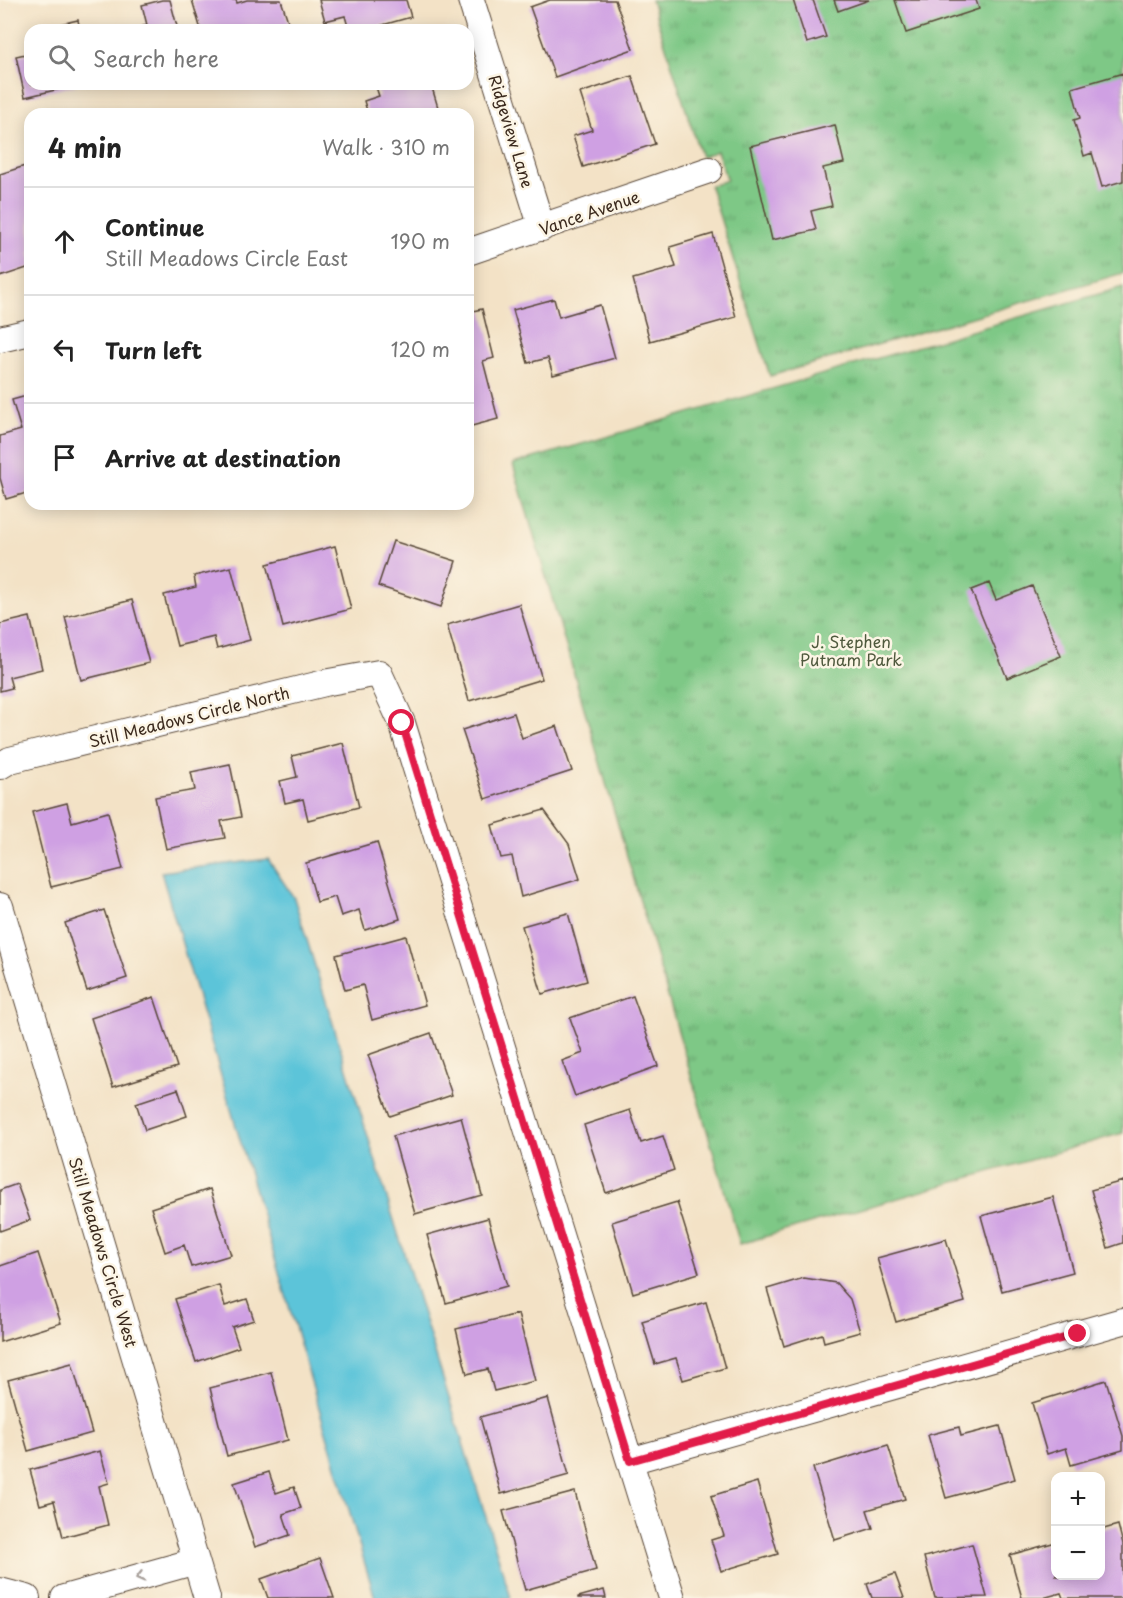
<!DOCTYPE html>
<meta charset="utf-8">
<style>
:root{--surface:#fff;--page:#f6f6f6;--text:#222;--muted:#767676;--line:#e0e0e0}
body{margin:0;font-family:"Playpen Sans",sans-serif;background:var(--page);color:var(--text)}
.controls{position:absolute;right:18px;bottom:18px;display:grid;overflow:hidden;border-radius:12px;box-shadow:0 3px 15px #0003}
.controls button{width:54px;height:54px;display:grid;place-items:center;padding:0;border:0;border-bottom:2px solid var(--line);background:var(--surface);color:var(--text);font:30px sans-serif}
.stop{position:absolute;width:18px;height:18px;margin:-14px;border:4px solid #e11d48;border-radius:50%;background:#fff}
.stop.end{background:#e11d48;border-color:#fff;box-shadow:0 2px 6px #0008}
.list{margin:0;padding:0;list-style:none}
h2{display:flex;justify-content:space-between;align-items:center;height:78px;margin:0;padding:0 24px;font-size:26px}
h2 small{font-size:20px;font-weight:400;color:var(--muted)}
.list li{display:grid;grid-template-columns:39px 1fr auto;gap:18px;align-items:center;box-sizing:border-box;height:108px;padding:0 24px;border-top:2px solid var(--line)}
.list b{display:block;font-size:22px;white-space:nowrap}
.list p{margin:0;font-size:20px;white-space:nowrap;color:var(--muted)}
.list em{font-size:20px;font-style:normal;color:var(--muted)}
.icon{flex:none;width:33px;height:33px;fill:none;stroke:currentColor;stroke-width:2;stroke-linecap:round;stroke-linejoin:round}
.map{position:relative;flex:none;width:1123px;height:1598px;overflow:hidden}
.search{position:absolute;background:var(--surface);box-shadow:0 3px 15px #0003;left:24px;top:24px;width:450px;height:66px;display:flex;align-items:center;gap:15px;box-sizing:border-box;padding:0 21px;border-radius:18px;color:var(--muted);font-size:22px}
.panel{position:absolute;background:var(--surface);box-shadow:0 3px 15px #0003;left:24px;top:108px;width:450px;height:402px;border-radius:18px}
.map>svg:first-child{display:block}
</style>
<div class="map">
<svg width="1123" height="1598" viewBox="0 0 1123 1598">
<defs>
<pattern id="park-tufts" width="24" height="20" patternUnits="userSpaceOnUse" patternTransform="scale(1.5)"><rect width="24" height="20" fill="#7ec886"/><path d="M3 7l-1-3M5 7V3M7 7l1-3M15 17l-1-3M17 17v-4M19 17l1-3" fill="none" stroke="#68a36d"/></pattern>
</defs>
<rect width="100%" height="100%" fill="#fcf5e5"/>
<filter id="ink" filterUnits="userSpaceOnUse"><feTurbulence type="fractalNoise" baseFrequency=".0167" numOctaves="2"/><feDisplacementMap in="SourceGraphic" scale="12" xChannelSelector="R" yChannelSelector="G"/><feConvolveMatrix kernelMatrix="1 2 1 2 8 2 1 2 1" color-interpolation-filters="sRGB"/></filter>
<filter id="wash" filterUnits="userSpaceOnUse"><feTurbulence type="fractalNoise" baseFrequency=".008" numOctaves="4" result="noise"/><feDisplacementMap in="SourceGraphic" scale="24" xChannelSelector="R" yChannelSelector="G"/><feGaussianBlur stdDeviation="1.35" result="paint"/><feColorMatrix in="noise" values="0 0 0 0 0 0 0 0 0 0 0 0 0 0 0 0 0 1.4 0 .05"/><feComposite in="paint" operator="in"/></filter>
<g filter="url(#wash)">
<rect width="100%" height="100%" fill="#f3e2c6"/>
<!-- park -->
<path fill="url(#park-tufts)" stroke="#5c7952" stroke-width="1.5" d="M651,0H1123V273L770,376L710,186L727,180L717,151L701,157Z
M1123,287V1133L740,1244L513,464Z"/>
<!-- water -->
<path fill="#5cc4d9" stroke="#4c777c" stroke-width="1.5" d="M268,859L294,898L511,1598H375L161,872Z"/>
<g id="blocks">
<!-- building -->
<path fill="#cfa0e3" d="M162,0H170L178,30H131L147,25L142,5Z
M192,0H236L237,3L247,0H281L291,30H201Z
M319,0H406L411,17L365,30H349L345,16L325,21Z
M550,0H615L633,49L555,77L530,7Z
M793,0H813L826,37L807,43Z
M834,0H869L838,11Z
M895,0H976L979,9L906,33Z
M78,20L80,30H38V29Z
M30,53V84L77,85L25,97L16,56Z
M1123,73V181L1102,187L1092,153L1084,156L1074,120L1080,118L1072,88Z
M632,76L655,144L583,167L573,136L592,130L580,93Z
M375,84H431L439,111L429,114H368L364,101L379,96Z
M835,125L844,163L823,168L832,206L811,211L816,230L772,240L750,146Z
M25,166L30,180V267L0,277V174Z
M713,234L736,317L650,341L633,279L676,267L670,247Z
M554,299L559,317L600,305L615,358L553,375L548,358L528,363L513,310Z
M482,309L494,358L483,361L498,419L468,427V312Z
M30,395V492L6,499L0,478V436L21,430L12,400Z
M393,541L456,561L441,607L378,586Z
M335,546L351,609L283,627L267,564Z
M231,567L250,640L217,649L214,637L177,646L164,595L196,587L194,576Z
M989,583L996,600L1032,586L1061,656L1007,678L971,590Z
M132,600L149,663L81,680L65,617Z
M519,604L542,679L469,701L447,625Z
M30,617L42,669L9,677L12,688L0,691V624Z
M514,713L522,738L557,726L572,771L485,799L462,730Z
M343,743L359,807L308,820L303,799L285,803L280,781L297,777L292,756Z
M230,764L241,817L221,821L225,838L166,849L155,797L195,790L191,772Z
M67,803L72,822L108,812L123,869L51,887L32,812Z
M544,810L569,844L580,879L521,897L512,856L501,858L492,825Z
M377,842L400,919L365,930L359,910L341,916L335,897L317,902L306,863Z
M104,910L127,978L87,991L65,923Z
M568,913L587,981L542,994L522,926Z
M406,936L425,1005L372,1020L363,985L345,990L336,955Z
M633,996L658,1066L575,1096L562,1061L583,1053L570,1018Z
M154,997L177,1067L113,1087L91,1018Z
M431,1033L452,1095L390,1116L368,1055Z
M178,1089L187,1116L145,1130L136,1103Z
M630,1110L641,1143L663,1136L674,1170L606,1193L584,1125Z
M461,1117L482,1195L415,1214L393,1136Z
M1123,1181V1243L1108,1248L1091,1190Z
M17,1184L30,1220L0,1231V1190Z
M210,1189L231,1255L191,1267L184,1245L165,1252L151,1208Z
M1053,1197L1073,1272L1002,1291L981,1216Z
M677,1202L699,1273L633,1293L612,1222Z
M488,1218L507,1286L446,1303L427,1235Z
M946,1239L965,1302L896,1322L877,1258Z
M38,1253L61,1323L0,1342V1266Z
M804,1278L836,1283L850,1299L860,1332L824,1342L822,1334L784,1346L767,1289Z
M219,1285L225,1306L247,1299L254,1320L232,1327L239,1347L196,1362L175,1299Z
M706,1302L725,1368L683,1380L676,1358L655,1364L642,1321Z
M518,1314L535,1381L494,1391L488,1369L467,1374L456,1329Z
M72,1363L92,1433L28,1451L8,1380Z
M271,1372L288,1440L227,1456L210,1388Z
M1106,1380L1123,1436V1450L1071,1465L1066,1448L1047,1454L1032,1403Z
M548,1398L569,1475L501,1494L480,1417Z
M1000,1426L1015,1479L946,1498L928,1435L959,1427L961,1436Z
M888,1445L905,1499L867,1510L873,1528L835,1540L813,1468Z
M100,1451L109,1483L99,1486L108,1525L63,1537L54,1501L40,1505L30,1470Z
M269,1472L276,1493L294,1487L301,1508L283,1514L290,1535L255,1547L234,1483Z
M757,1482L778,1554L721,1571L711,1540L724,1536L711,1496Z
M575,1492L596,1570L525,1590L503,1511Z
M1118,1525L1123,1544V1598H1063L1061,1593L1043,1598H1022L1010,1555L1056,1542V1576H1100V1530Z
M972,1544L987,1597L935,1598L924,1557Z
M320,1558L334,1598H268L261,1579Z
M895,1574L904,1598H872L867,1584Z
M604,1590L606,1598H578V1597Z"/>
</g>
</g>
<g filter="url(#ink)">
<use href="#blocks" fill-opacity="0" stroke="#574637" stroke-width="1.5"/>
<g fill="none" stroke-linecap="round" stroke-linejoin="round">
<!-- minor casing -->
<g stroke="#574637" stroke-width="28">
<path id="minor" d="M471,0L542,228
M468,252L709,170
M0,339L30,332
M0,766L10,760L329,682L379,673L402,723L672,1598
M0,906L207,1598
M630,1461L1123,1321
M0,1591L27,1598
M64,1598L196,1561"/>
</g>
<!-- minor -->
<use href="#minor" stroke="#fff" stroke-width="26"/>
</g>
<!-- one-way arrows -->
<defs><path id="oneway-chevron" d="M-2-3.5L2.5 0L-2 3.5" fill="none" stroke-width="1.6" stroke-linecap="round" stroke-linejoin="round" transform="scale(1.5)"/></defs>
<use stroke="#a79f9a" href="#oneway-chevron" transform="translate(140 1577) rotate(165)"/>
</g>
<g fill="none" stroke-linecap="round" stroke-linejoin="round" filter="url(#ink)">
<!-- route -->
<path stroke="#e11d48" stroke-width="8" d="M402,723L630,1461L1078,1334"/>
</g>
<g text-anchor="middle" dominant-baseline="central" stroke-width="5" stroke-linejoin="round" paint-order="stroke">
<!-- street labels -->
<g font-size="16" fill="#3b2a1e" stroke="#fcf5e5">
<text transform="translate(512 131) rotate(73)">Ridgeview Lane</text>
<text transform="translate(589 212) rotate(-19)">Vance Avenue</text>
<text transform="translate(189 716) rotate(-14)">Still Meadows Circle North</text>
<text transform="translate(104 1252) rotate(73)">Still Meadows Circle West</text>
</g>
<!-- park labels -->
<g font-size="16" fill="#4f593d" stroke="#fcf5e5">
<text x="851" y="641">J. Stephen<tspan x="851" dy="18">Putnam Park</tspan></text>
</g>
</g>
</svg>
<div class="controls">
<button>+</button>
<button>−</button>
</div>
<div class="stop" style="left:402px;top:723px"></div>
<div class="stop end" style="left:1078px;top:1334px"></div>
<div class="search"><svg class="icon" aria-label="search" viewBox="0 0 24 24"><circle cx="10" cy="10" r="6"/><path d="M15 15l6 6"/></svg>Search here</div>
<section class="panel">
<h2>4 min<small>Walk · 310 m</small></h2>
<ul class="list">
<li><svg class="icon" aria-label="ahead" viewBox="0 0 24 24"><path d="M12 20V5M6 11l6-6 6 6"/></svg><div><b>Continue</b><p>Still Meadows Circle East</p></div><em>190 m</em></li>
<li><svg class="icon" aria-label="left" viewBox="0 0 24 24"><path d="M17 20v-9H6M10 6l-5 5 5 5"/></svg><div><b>Turn left</b></div><em>120 m</em></li>
<li><svg class="icon" aria-label="arrive" viewBox="0 0 24 24"><path d="M6 21V4h12l-3 4 3 4H6"/></svg><div><b>Arrive at destination</b></div></li>
</ul>
</section>
</div>
